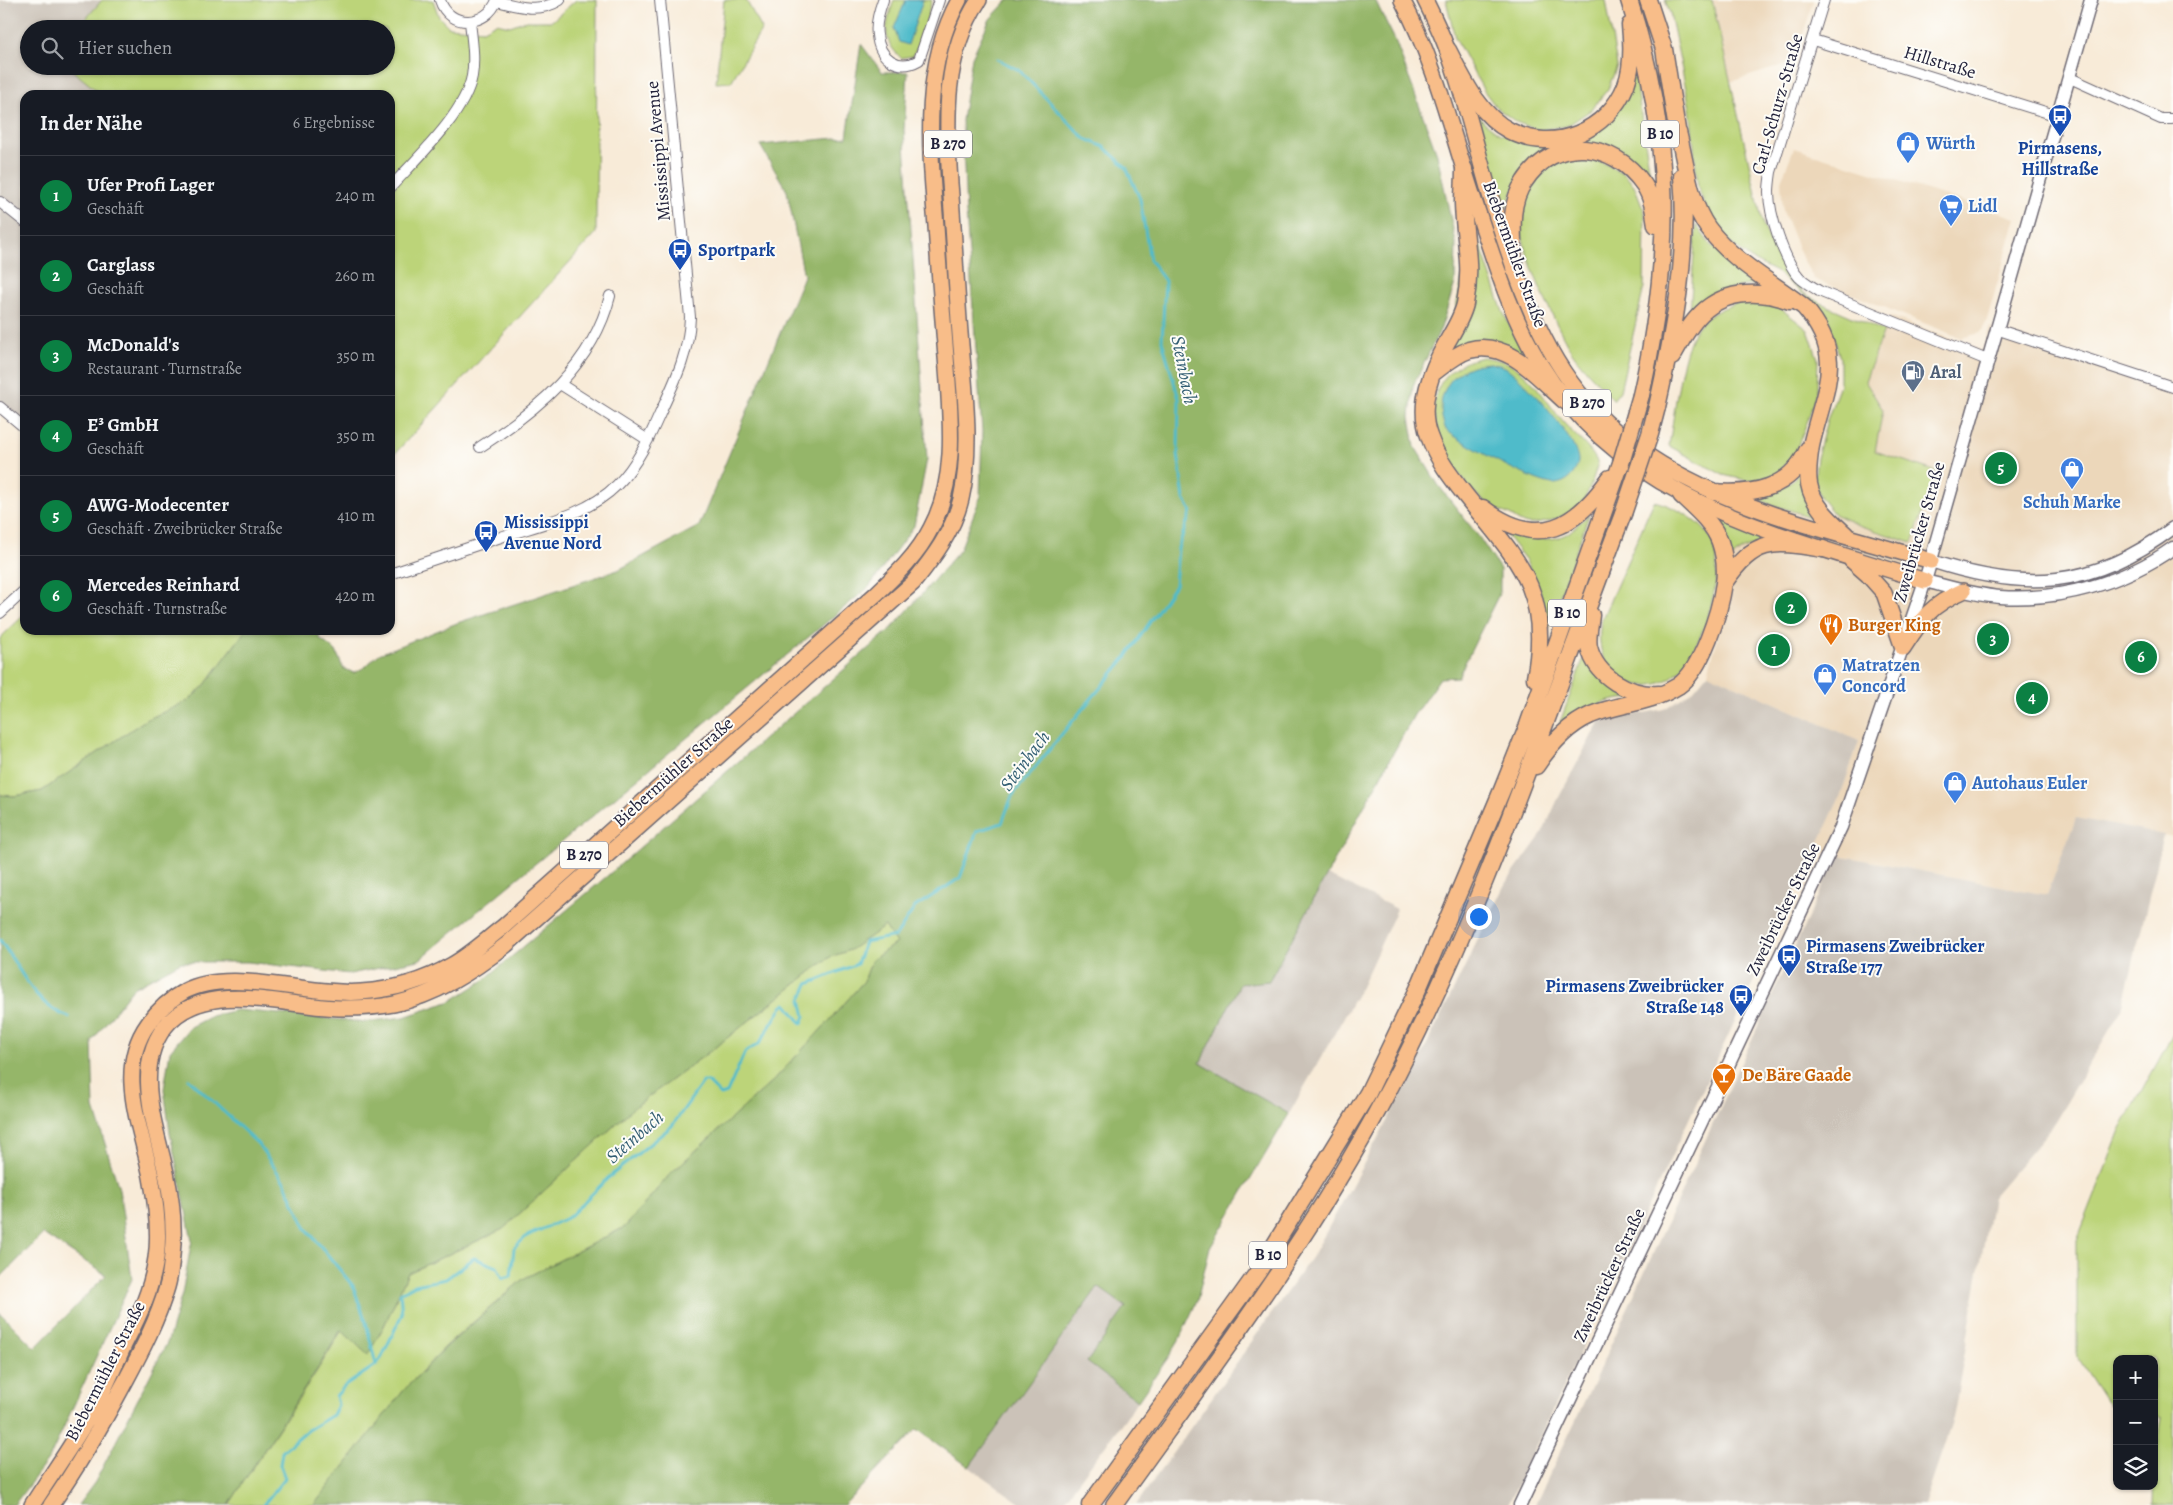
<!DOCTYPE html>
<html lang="de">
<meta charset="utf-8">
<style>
:root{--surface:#171b24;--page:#242831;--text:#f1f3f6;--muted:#9ea1a6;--line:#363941;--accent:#0b8043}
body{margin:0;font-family:Alegreya,serif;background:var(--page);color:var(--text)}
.controls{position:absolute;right:15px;bottom:15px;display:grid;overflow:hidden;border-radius:10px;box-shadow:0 1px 4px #0004}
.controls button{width:45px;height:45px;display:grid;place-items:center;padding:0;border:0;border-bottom:1px solid var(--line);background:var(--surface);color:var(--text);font:25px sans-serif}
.you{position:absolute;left:1478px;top:916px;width:18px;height:18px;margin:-12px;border:4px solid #fff;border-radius:50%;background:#1a73e8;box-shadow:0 0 0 8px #1a73e833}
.badge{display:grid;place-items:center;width:32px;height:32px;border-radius:50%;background:var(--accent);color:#fff;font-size:16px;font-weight:700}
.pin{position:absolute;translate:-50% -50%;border:2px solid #fff;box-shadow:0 1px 5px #0006}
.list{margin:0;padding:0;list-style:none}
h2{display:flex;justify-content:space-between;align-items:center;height:65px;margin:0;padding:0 20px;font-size:21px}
h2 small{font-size:16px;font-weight:400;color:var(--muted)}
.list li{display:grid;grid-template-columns:32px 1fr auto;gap:15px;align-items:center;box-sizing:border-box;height:80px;padding:0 20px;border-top:1px solid var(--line)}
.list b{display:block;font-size:19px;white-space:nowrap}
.list p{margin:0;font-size:16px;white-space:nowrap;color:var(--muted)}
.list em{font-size:16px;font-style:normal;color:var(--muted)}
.icon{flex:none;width:28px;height:28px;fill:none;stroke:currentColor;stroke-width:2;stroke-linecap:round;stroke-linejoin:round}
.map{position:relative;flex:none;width:2173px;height:1505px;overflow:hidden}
.search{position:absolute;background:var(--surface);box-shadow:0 1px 4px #0004;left:20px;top:20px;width:375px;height:55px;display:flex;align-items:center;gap:12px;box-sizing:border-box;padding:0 18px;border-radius:28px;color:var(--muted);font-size:19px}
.panel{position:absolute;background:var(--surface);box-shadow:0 1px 4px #0004;left:20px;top:90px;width:375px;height:545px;border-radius:15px}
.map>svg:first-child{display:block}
</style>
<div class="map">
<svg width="2173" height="1505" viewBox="0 0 2173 1505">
<rect width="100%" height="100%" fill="#fdfcf7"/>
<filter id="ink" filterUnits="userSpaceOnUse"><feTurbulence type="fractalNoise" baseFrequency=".02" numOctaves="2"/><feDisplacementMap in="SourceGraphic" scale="10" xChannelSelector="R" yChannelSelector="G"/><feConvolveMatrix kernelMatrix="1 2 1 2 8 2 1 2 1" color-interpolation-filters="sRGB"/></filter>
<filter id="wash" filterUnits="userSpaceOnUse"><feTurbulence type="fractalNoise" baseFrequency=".0096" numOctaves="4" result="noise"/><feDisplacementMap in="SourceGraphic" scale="20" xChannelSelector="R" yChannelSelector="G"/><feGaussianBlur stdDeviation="1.12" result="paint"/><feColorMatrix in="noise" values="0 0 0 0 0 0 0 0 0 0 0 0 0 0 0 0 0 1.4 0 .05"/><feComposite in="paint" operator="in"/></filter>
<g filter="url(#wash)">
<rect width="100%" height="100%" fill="#f8ebd8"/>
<!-- built -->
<path fill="#ecd7ba" d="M1712,0H1814L1794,62L1730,82Z
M1794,148L2016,218L1986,323L1982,330L1976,334L1961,338L1814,279L1803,260L1783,211L1781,181Z
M1890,316L1982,351L1990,327L2173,388V837L2076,818L2047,895L1837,855L1815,849L1840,797L1859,741L1708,673L1732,587L1741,572L1730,561L1737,553L1747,546L1741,528L1751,498L1821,520L1834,514L1858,525L1912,542L1875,452L1883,410L1865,381Z"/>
<!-- industrial -->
<path fill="#cbc2b8" d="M0,0H102L77,29H29V66H67L102,95H25V430L0,409Z
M1708,673L1859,741L1840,797L1508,1505H1136L1315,1252L1408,1083L1504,886L1542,834L1558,799L1599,722L1664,709L1693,691Z
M2076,818L2164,835L2122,1009L2052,1127L1992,1197L1953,1419L1924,1505H1535L1583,1405L1837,855L2047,895Z
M1327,875L1397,909L1361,987L1289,1114L1199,1063L1240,984L1269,981Z
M1098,1287L1126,1307L1087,1362L1138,1401L1061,1505H1023L969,1467Z"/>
<!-- green -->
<path fill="#bcd479" stroke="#6f7b5a" d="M102,0H433L439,17L449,27L483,30L496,23L510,26L524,21H552L576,0H597L596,233L390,459V95H102L67,66H386V29H77Z
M724,0H746L762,29L731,82L716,83Z
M894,0H932L920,43L912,56L901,58C880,38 886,25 894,0Z
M1446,0H1606L1617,66L1608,89L1591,110L1567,126L1538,130L1516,122L1496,107L1484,91L1455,38Z
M1665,0H1712L1763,225L1783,270L1805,294L1823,304L1884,331L1865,381L1883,410L1875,451L1937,472L1912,543L1858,525L1834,514L1821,498L1814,483L1817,458L1827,420L1840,385V358L1833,334L1821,312L1809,299L1778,273L1751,259L1730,243L1709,216L1698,188L1690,108L1670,13Z
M1635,74L1651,181C1629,152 1616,151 1583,143L1514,189L1504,212L1471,106L1484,122L1500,134L1572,141Z
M1582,157L1602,162L1623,173L1634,185L1645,213L1644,287L1620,391L1613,400C1600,384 1582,368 1571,351C1555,323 1514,240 1520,209C1523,197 1531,186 1539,177C1552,163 1564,158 1582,157Z
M1696,225L1710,244L1767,285C1729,284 1719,292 1690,314Z
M1474,227L1503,312L1524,354L1508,347L1447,353L1472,228Z
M1757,300L1779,307L1808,330L1818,359L1817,389L1808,420L1794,455L1775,475L1750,481L1723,475L1669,446C1674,418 1681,342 1701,323C1717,308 1736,302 1757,300Z
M1483,357C1493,359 1503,360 1512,365C1534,378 1548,404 1563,422C1575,436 1590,447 1598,463C1594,475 1591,488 1584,499C1580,506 1571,512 1564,515C1555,520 1538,525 1527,524C1521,523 1515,518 1510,515C1503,512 1495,509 1489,505C1460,485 1422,425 1438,389C1446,370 1464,361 1483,357Z
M1802,471L1821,520L1751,498C1778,494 1783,489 1802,471Z
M1654,501C1674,506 1703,521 1712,541C1727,571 1704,639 1685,664C1667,688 1637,693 1615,673C1599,658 1598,641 1601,621Z
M1589,515L1548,629L1540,590L1525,559L1501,528C1520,537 1549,545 1568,533C1575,528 1582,520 1589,515Z
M1713,517L1772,540C1755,544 1741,547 1730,561Z
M25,614V630H246L204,686L188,701L144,721L42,791L15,796L0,795V638Z
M1586,652L1633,698C1597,700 1589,710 1559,725Z
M885,926L896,943L872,960L864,981L830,1020L773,1081L671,1173L625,1227L523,1279L446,1346L404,1390L314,1505H229C265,1446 307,1390 342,1330L368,1354L384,1326L408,1273L503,1229L632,1109L713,1049L830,957L850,950Z
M2173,1034V1505H2153L2154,1468L2162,1417L2154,1414V1359H2117V1418L2077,1356V1240L2120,1131Z"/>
<!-- forest -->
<path fill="#95b669" stroke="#5c6c52" d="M1008,0H1375L1395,40L1437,154L1456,243L1455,283L1441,328L1413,386L1410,417L1415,447L1439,486L1479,537L1500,569V592L1458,677L1440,678L1414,715L1269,981L1240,984L1200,1063L1289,1114L1210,1248L1197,1301L1176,1346L1138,1401L1087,1362L1126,1307L1098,1287L969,1467L917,1429L844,1505H314L404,1390L446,1347L523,1279L625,1227L671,1173L773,1081L830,1020L864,981L872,960L896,943L885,926L850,950L830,957L713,1049L632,1109L503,1229L408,1273L384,1326L368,1355L341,1330C306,1390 265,1446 229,1505H78L95,1482L168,1341L182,1294L192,1240L170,1133L164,1089L170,1051L190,1027L211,1016L237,1010L364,1022L404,1017L451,1001L484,980L606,877L894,626L960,550L980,498L982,431L966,213L962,120L972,57L990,19Z
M861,44L882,72H908L904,130L927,459L914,526L869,587L419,960L350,974L248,962H181L133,988L92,1041L94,1108L119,1189L132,1279L50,1457L14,1505H0V1313L35,1348L106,1275L43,1234L0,1278V795L15,796L42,791L144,721L188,701L204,686L246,630H316L321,640L336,651L343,668L354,673L365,667L379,654L457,623L618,570L699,526L804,276L787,191L760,145L847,137Z"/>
<!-- water -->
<path fill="#4fbbca" stroke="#386e82" d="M906,0H923L908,45L899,42L894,28Z
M1490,363C1495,364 1500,365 1505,367C1522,377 1581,443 1578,462C1576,474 1567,483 1555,484C1539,486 1460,442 1446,430C1431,395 1452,365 1490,363Z"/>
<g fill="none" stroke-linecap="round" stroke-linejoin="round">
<!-- stream -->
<path stroke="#4fbbca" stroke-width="3" d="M0,940C19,966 35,1007 69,1017
M189,1079L258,1144L285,1183L305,1227L353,1286L366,1322L376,1365
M263,1505L285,1478L280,1465L282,1452L306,1431L333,1415L338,1405L336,1396L345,1386L376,1365L382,1357L402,1314L400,1293L415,1285L446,1279L474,1258L497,1267L503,1278L511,1276L514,1248L527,1236L569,1217L608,1178L672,1126L703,1082H708L721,1095L727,1093L745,1052L759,1044L782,1007L786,1004C792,1010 795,1017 802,1023L805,1016L801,1000L808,984L857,964L865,942L896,936L915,907L960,878L977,831L1002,823L1012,796L1066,729L1127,656L1175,585L1178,548L1191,511L1184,499L1178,453L1179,399L1162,341L1165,281L1150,260L1140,199L1126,167L1104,147L1084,138L1019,70L997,59"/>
</g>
</g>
<g filter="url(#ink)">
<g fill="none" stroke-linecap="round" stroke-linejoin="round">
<!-- minor casing -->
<g stroke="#6d6872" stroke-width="12">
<path id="minor" d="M440,0C449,29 487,27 497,0
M883,0C879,11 875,24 877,35C879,58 898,72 919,60L939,0
M1824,0L1771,172C1770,179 1769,186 1769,192C1769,215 1784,260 1799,277C1805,283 1812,286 1819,291L1987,360
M497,1C519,7 540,13 560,0
M1813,40L2058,116
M2070,78L2161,119H2172
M390,188C416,159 465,114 472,76C475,58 472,40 470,22
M0,202L25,222
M1996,329L2173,387
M560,384L648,440
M0,407L25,428
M480,447C536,411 593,365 610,296
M390,574C427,562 464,549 501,537C541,524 587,515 617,485C639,463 651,434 663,407C677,377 689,351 690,317L660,0
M0,613L25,590"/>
</g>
<!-- tertiary casing -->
<g stroke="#6d6872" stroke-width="15">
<path id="tertiary" d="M1931,561C2025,592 2092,589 2173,528
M1925,581C1949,587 1974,595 2000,597C2060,601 2124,583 2173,548
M1520,1505L1841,827L1925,581L2091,0"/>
</g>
<!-- primary casing -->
<g stroke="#6d6872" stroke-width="18">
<path id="primary" d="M1402,0C1438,67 1454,144 1479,215C1496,266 1512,318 1540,364C1625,504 1781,534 1925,581
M1425,0C1433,16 1441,32 1447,49C1467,101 1478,158 1495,211C1509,254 1523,297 1544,338C1620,491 1783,516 1931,561
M1851,560L1868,575L1884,593L1903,648
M1903,648C1922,619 1930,605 1963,591
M32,1505C55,1469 80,1434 100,1397C109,1379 117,1361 125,1343C139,1316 152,1289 156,1258C160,1232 156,1203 151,1177C141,1126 115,1070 148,1024C158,1010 170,999 185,991C229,967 310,996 361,992C392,990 424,981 452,965C470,955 486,940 503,927L876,594C897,574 918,554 931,528C957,480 951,421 947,369C943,321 939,273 936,226C930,150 921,69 959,0
M51,1505C79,1465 103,1423 126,1380C142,1350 158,1319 167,1287C171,1274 172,1257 173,1243C174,1220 171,1195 166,1173C156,1126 130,1062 170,1021C214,978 292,1009 345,1008C361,1008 379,1007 394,1004C436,995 473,971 506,945L913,583C933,558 953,532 961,499C973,447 964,386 960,333C956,283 954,233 950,183C946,120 943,54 979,0"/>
</g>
<!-- trunk casing -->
<g stroke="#6d6872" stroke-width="19">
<path id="trunk" d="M1629,0C1673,138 1673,254 1641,395
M1648,0L1664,49L1679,142
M1448,50C1463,79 1479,115 1510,131C1554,154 1608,131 1626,85C1633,66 1632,44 1630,25
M1678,132C1686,163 1689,202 1708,228C1731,260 1773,283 1804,307C1848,357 1823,391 1811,446C1809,458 1807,472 1809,484C1813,506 1831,521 1846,535
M1464,169C1464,180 1463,191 1463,203C1464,240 1473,265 1465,304C1462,317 1454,330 1447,342C1432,369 1417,404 1429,436C1437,459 1451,477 1466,496C1517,560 1552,590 1535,678
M1514,268C1514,240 1507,207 1524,182C1555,134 1614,141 1644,185C1652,197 1654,211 1656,225
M1672,357C1679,344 1687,329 1697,318C1721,290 1758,289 1790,301
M1433,373C1444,365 1456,354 1469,350C1508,339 1539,378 1565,401
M1657,407C1674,331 1689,254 1682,176
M1713,492C1752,495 1790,490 1808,449
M1483,508C1538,550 1575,528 1610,478
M1724,583C1755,537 1773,541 1823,549
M1591,615C1590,625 1587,638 1589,647C1596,677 1630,696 1659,694
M1536,766C1550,745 1568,725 1591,715C1621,703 1649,704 1678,686C1702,670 1720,611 1724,583C1726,570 1724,554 1720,542C1713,523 1696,509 1681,495
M1090,1505L1258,1272L1368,1093L1418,989L1502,790L1528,725L1621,463
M1114,1505C1209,1372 1308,1242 1385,1097C1484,911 1548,710 1623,514"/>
</g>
<!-- minor -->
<use href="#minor" stroke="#fff" stroke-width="10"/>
<!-- tertiary -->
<use href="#tertiary" stroke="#fff" stroke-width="12"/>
<!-- primary -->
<use href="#primary" stroke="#f8bd89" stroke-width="15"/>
<!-- trunk -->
<use href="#trunk" stroke="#f8bd89" stroke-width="16"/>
<!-- trunk-bridge casing -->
<g stroke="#6d6872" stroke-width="19" stroke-linecap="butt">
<path id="trunk-bridge" d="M1621,463L1641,395
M1623,514L1650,434L1657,407"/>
</g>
<!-- trunk-bridge -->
<use href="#trunk-bridge" stroke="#f8bd89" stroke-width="16"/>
</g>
</g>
<!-- icons -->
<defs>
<g id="bus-pin" transform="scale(1.25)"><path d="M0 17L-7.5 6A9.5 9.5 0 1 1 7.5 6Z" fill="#1a4fb4" stroke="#fdfcf7"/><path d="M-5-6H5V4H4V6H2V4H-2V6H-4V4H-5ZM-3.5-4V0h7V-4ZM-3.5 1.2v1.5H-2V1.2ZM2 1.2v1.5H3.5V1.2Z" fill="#fff"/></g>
<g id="shop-pin" transform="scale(1.25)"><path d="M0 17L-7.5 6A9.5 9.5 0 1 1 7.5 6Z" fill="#3f7fe0" stroke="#fdfcf7"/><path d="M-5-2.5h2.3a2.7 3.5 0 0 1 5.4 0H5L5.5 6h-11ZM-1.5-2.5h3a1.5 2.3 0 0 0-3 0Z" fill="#fff"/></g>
<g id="supermarket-pin" transform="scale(1.25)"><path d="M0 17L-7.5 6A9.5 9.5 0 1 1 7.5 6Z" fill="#3f7fe0" stroke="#fdfcf7"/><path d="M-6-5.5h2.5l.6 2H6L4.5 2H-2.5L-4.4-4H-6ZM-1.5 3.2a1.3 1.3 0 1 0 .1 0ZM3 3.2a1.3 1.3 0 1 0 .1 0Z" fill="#fff"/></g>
<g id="fuel-pin" transform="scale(1.25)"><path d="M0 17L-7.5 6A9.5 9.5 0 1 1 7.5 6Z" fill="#5c6f8a" stroke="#fdfcf7"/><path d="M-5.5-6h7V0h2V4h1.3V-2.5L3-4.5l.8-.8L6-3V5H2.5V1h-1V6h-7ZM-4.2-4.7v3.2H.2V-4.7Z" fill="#fff"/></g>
<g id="restaurant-pin" transform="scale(1.25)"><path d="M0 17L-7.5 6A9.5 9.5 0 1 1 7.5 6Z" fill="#e8710a" stroke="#fdfcf7"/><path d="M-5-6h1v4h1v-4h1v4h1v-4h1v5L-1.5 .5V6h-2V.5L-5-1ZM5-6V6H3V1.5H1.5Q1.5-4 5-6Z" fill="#fff"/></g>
<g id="bar-pin" transform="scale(1.25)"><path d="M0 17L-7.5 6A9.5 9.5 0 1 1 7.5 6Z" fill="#e8710a" stroke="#fdfcf7"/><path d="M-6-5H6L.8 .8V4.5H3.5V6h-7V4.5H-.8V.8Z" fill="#fff"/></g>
</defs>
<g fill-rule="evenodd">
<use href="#bus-pin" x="2060" y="116"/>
<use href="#shop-pin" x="1908" y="143"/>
<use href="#supermarket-pin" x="1951" y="206"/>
<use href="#bus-pin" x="680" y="250"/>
<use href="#fuel-pin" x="1913" y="372"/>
<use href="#shop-pin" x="2072" y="469"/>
<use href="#bus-pin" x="486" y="532"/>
<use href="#restaurant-pin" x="1831" y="625"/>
<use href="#shop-pin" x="1825" y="675"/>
<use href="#shop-pin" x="1955" y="783"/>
<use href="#bus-pin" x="1789" y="956"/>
<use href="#bus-pin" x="1741" y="996"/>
<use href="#bar-pin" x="1724" y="1075"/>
</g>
<g text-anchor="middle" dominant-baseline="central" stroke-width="4" stroke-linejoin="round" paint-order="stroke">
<!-- shield labels -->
<g fill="#fdfcf7" stroke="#646373" stroke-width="1">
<rect x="1641" y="120.5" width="38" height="27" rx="4"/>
<rect x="924" y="130.5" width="48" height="27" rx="4"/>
<rect x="1563" y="389.5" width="48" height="27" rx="4"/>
<rect x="1548" y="599.5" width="38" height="27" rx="4"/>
<rect x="560" y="841.5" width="48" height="27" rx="4"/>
<rect x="1249" y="1241.5" width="38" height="27" rx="4"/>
</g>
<g font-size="16" font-weight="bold" fill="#22223b">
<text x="1660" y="134">B 10</text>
<text x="948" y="144">B 270</text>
<text x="1587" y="403">B 270</text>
<text x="1567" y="613">B 10</text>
<text x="584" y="855">B 270</text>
<text x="1268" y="1255">B 10</text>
</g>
<!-- street labels -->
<g font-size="18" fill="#22223b" stroke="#fdfcf7">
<text transform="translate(1940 62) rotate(17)">Hillstraße</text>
<text transform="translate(1777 104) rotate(-74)">Carl-Schurz-Straße</text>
<text transform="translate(658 151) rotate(-95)">Mississippi Avenue</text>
<text transform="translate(1515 254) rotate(70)">Biebermühler Straße</text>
<text transform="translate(1919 532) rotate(-74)">Zweibrücker Straße</text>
<text transform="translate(673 772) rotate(-42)">Biebermühler Straße</text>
<text transform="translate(1783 909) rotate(-64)">Zweibrücker Straße</text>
<text transform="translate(1609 1275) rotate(-65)">Zweibrücker Straße</text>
<text transform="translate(105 1371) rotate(-63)">Biebermühler Straße</text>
</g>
<!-- shop labels -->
<g font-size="18" font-weight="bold" fill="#366cbe" stroke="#fdfcf7" text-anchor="start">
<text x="1926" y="143">Würth</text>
<text x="1968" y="206">Lidl</text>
<text x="2072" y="502" text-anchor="middle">Schuh Marke</text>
<text x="1842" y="665">Matratzen<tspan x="1842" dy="21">Concord</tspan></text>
<text x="1972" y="783">Autohaus Euler</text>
</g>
<!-- transit labels -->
<g font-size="18" font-weight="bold" fill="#164399" stroke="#fdfcf7" text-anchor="start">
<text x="2060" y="148" text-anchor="middle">Pirmasens,<tspan x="2060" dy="21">Hillstraße</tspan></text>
<text x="698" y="250">Sportpark</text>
<text x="504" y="522">Mississippi<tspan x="504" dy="21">Avenue Nord</tspan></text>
<text x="1806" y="946">Pirmasens Zweibrücker<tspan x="1806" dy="21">Straße 177</tspan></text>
<text x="1724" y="986" text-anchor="end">Pirmasens Zweibrücker<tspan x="1724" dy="21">Straße 148</tspan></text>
</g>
<!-- service labels -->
<g font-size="18" font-weight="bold" fill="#4e5e75" stroke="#fdfcf7" text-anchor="start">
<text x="1930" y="372">Aral</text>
</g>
<!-- food labels -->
<g font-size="18" font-weight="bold" fill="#c56008" stroke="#fdfcf7" text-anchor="start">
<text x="1848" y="625">Burger King</text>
<text x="1742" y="1075">De Bäre Gaade</text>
</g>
<!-- water labels -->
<g font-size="19" font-style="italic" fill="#345f74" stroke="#fdfcf7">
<text transform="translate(1184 370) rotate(79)">Steinbach</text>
<text transform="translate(1025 761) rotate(-53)">Steinbach</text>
<text transform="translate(635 1137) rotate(-41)">Steinbach</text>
</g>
</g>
</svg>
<div class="controls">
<button>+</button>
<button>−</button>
<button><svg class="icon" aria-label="layers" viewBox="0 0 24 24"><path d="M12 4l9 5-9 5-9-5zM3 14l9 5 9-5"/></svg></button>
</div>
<div class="you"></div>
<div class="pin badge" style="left:1774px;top:650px">1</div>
<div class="pin badge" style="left:1791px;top:608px">2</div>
<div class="pin badge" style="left:1993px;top:639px">3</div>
<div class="pin badge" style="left:2032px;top:698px">4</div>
<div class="pin badge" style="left:2001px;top:468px">5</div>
<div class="pin badge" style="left:2141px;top:657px">6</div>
<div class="search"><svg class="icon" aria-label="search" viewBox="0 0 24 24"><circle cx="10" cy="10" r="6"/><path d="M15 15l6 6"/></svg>Hier suchen</div>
<section class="panel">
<h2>In der Nähe<small>6 Ergebnisse</small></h2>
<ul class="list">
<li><span class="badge">1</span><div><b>Ufer Profi Lager</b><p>Geschäft</p></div><em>240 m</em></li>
<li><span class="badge">2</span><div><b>Carglass</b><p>Geschäft</p></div><em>260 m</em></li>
<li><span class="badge">3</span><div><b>McDonald's</b><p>Restaurant · Turnstraße</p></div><em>350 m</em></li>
<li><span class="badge">4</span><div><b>E³ GmbH</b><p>Geschäft</p></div><em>350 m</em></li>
<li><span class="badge">5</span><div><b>AWG-Modecenter</b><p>Geschäft · Zweibrücker Straße</p></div><em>410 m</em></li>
<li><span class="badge">6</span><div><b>Mercedes Reinhard</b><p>Geschäft · Turnstraße</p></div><em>420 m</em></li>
</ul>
</section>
</div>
